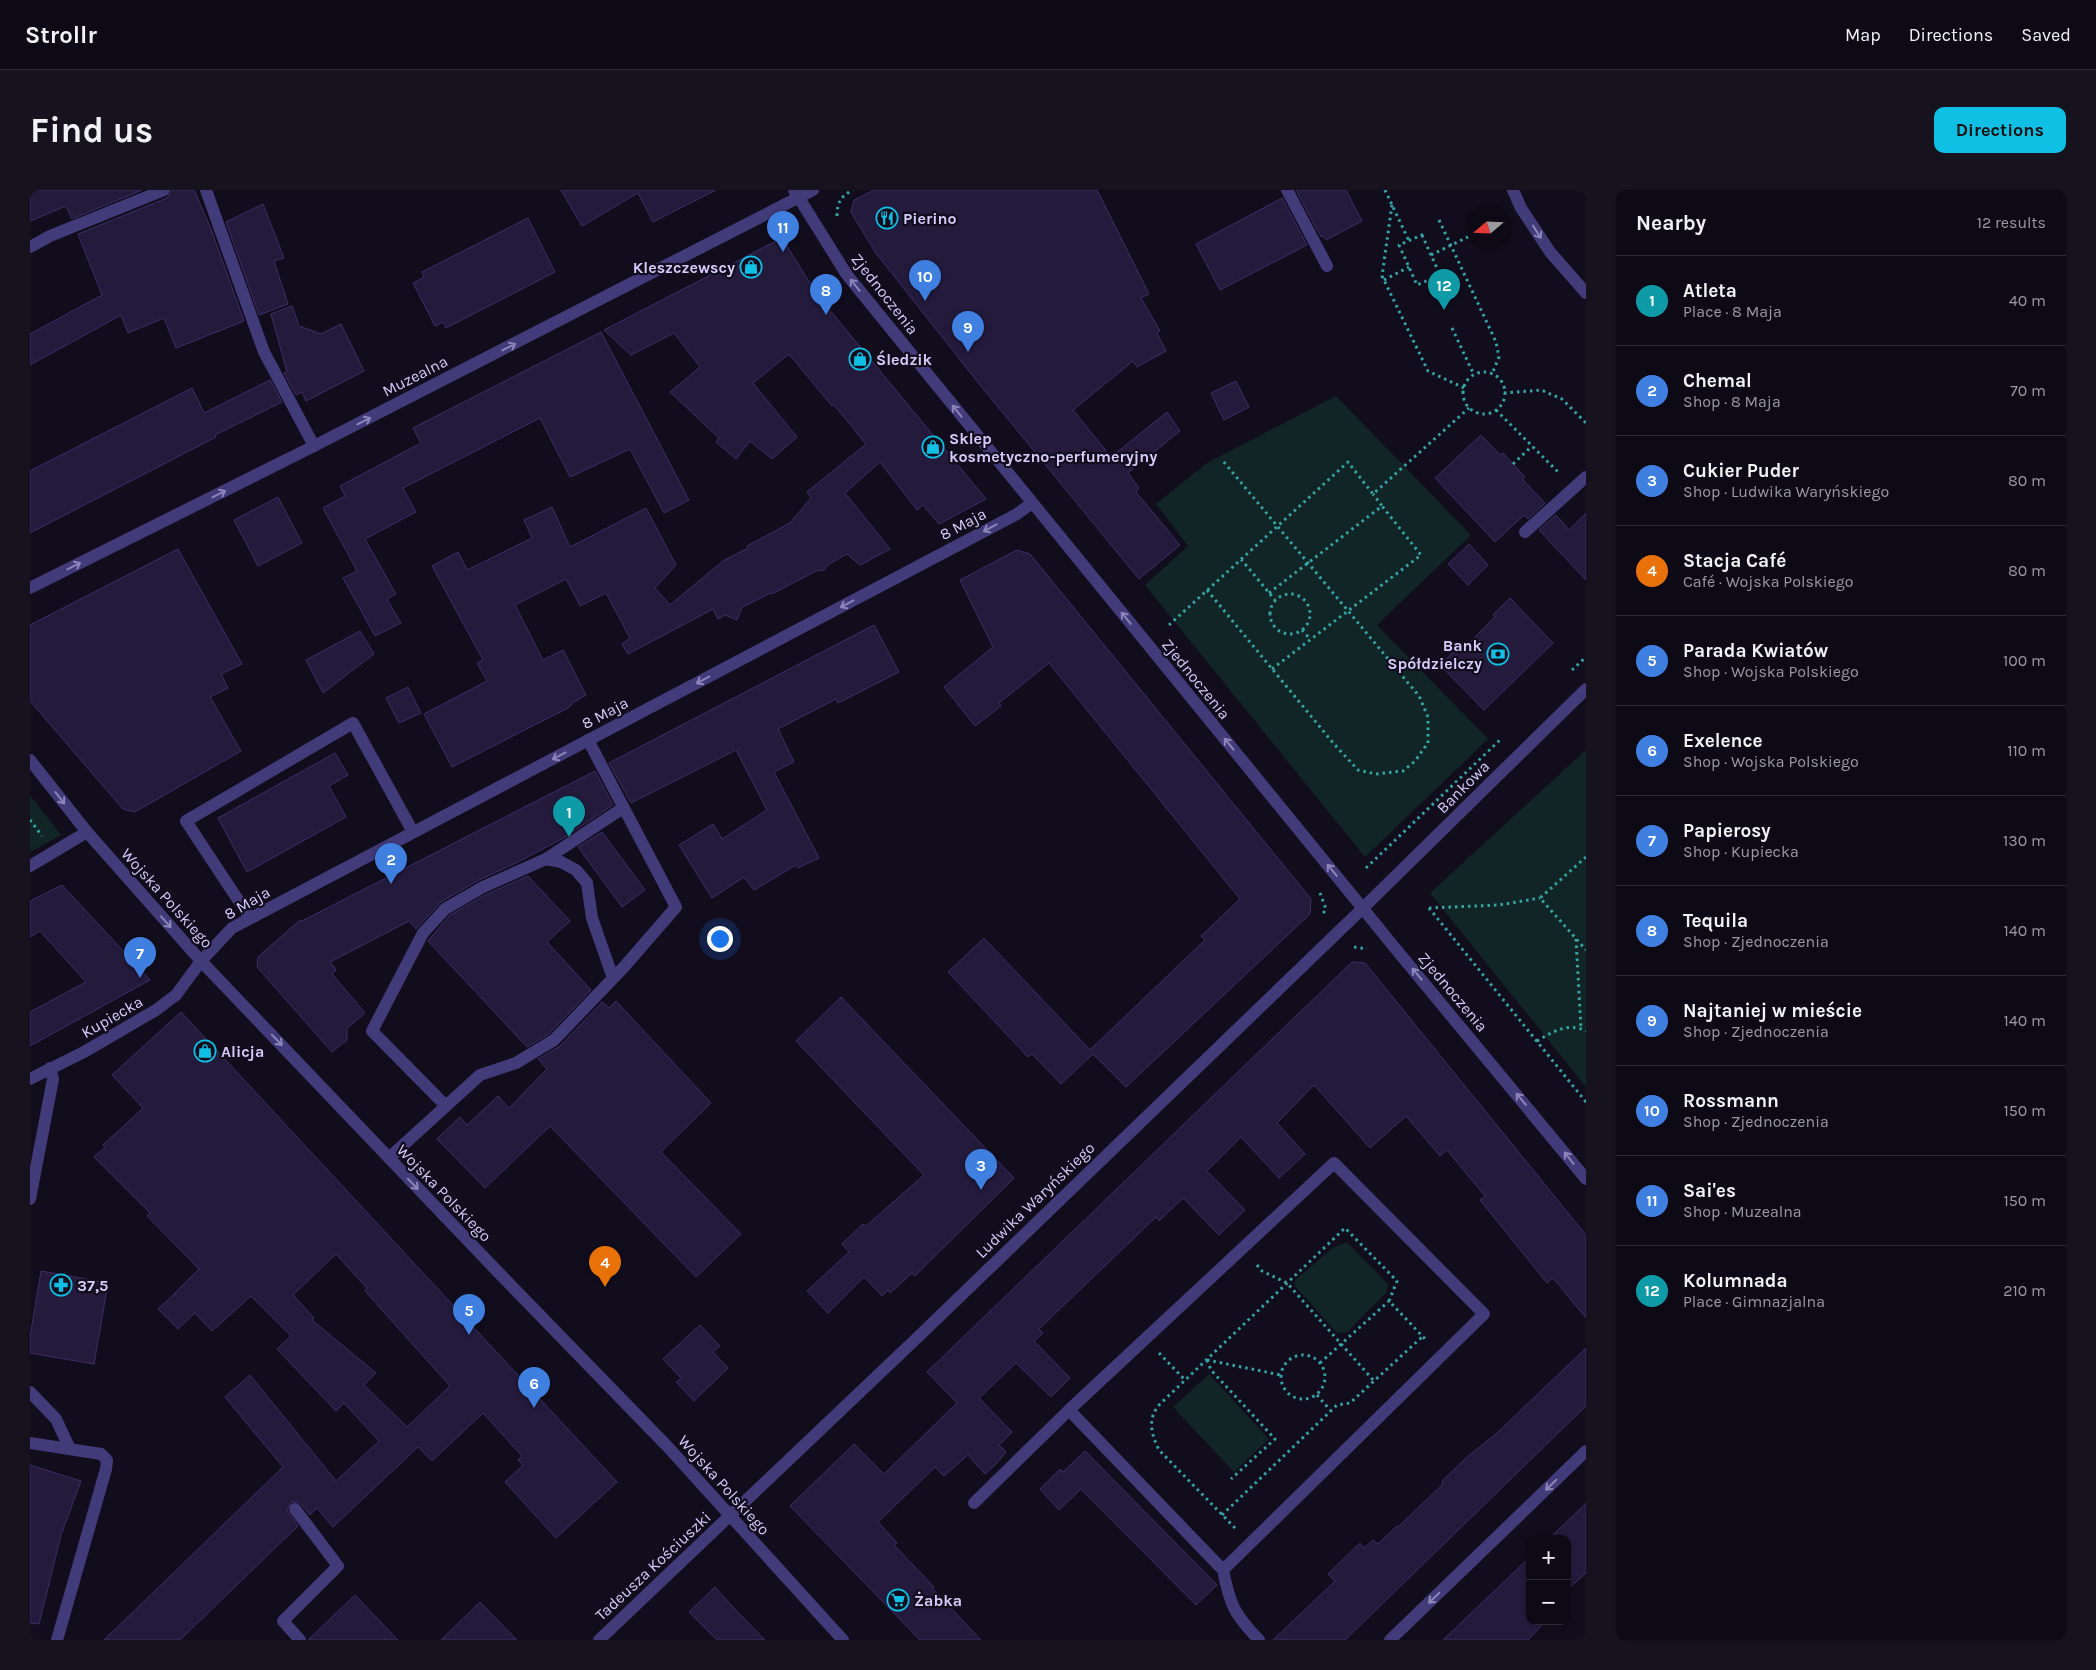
<!DOCTYPE html>
<meta charset="utf-8">
<style>
:root{--surface:#0d0a16;--page:#16131f;--text:#f1f3f6;--muted:#9a9aa1;--line:#2d2b35;--accent:#10bfe4}
body{margin:0;font-family:Karla,sans-serif;background:var(--page);color:var(--text)}
.controls{position:absolute;right:15px;bottom:15px;display:grid;overflow:hidden;border-radius:10px;box-shadow:0 1px 4px #0004}
.controls button{width:45px;height:45px;display:grid;place-items:center;padding:0;border:0;border-bottom:1px solid var(--line);background:var(--surface);color:var(--text);font:25px sans-serif}
.compass{position:absolute;left:1436px;top:15px;width:45px;height:45px;border-radius:50%;background:var(--surface);box-shadow:0 1px 4px #0004;rotate:251deg}
.you{position:absolute;left:689px;top:748px;width:18px;height:18px;margin:-12px;border:4px solid #fff;border-radius:50%;background:#1a73e8;box-shadow:0 0 0 8px #1a73e833}
.badge{display:grid;place-items:center;width:32px;height:32px;border-radius:50%;background:var(--accent);color:#fff;font-size:16px;font-weight:700}
.pin{position:absolute;translate:-50% -41px;filter:drop-shadow(0 1px 2px #0008)}
.pin::after{content:'';position:absolute;top:26px;width:18px;height:15px;background:inherit;clip-path:polygon(0 0,100% 0,50% 100%)}
.list{margin:0;padding:0;list-style:none}
h2{display:flex;justify-content:space-between;align-items:center;height:65px;margin:0;padding:0 20px;font-size:21px}
h2 small{font-size:16px;font-weight:400;color:var(--muted)}
.list li{display:grid;grid-template-columns:32px 1fr auto;gap:15px;align-items:center;box-sizing:border-box;height:90px;padding:0 20px;border-top:1px solid var(--line)}
.list b{display:block;font-size:19px;white-space:nowrap}
.list p{margin:0;font-size:16px;white-space:nowrap;color:var(--muted)}
.list em{font-size:16px;font-style:normal;color:var(--muted)}
.map{position:relative;flex:none;width:1556px;height:1450px;overflow:hidden;border-radius:10px}
header{display:flex;align-items:center;gap:30px;box-sizing:border-box;height:70px;padding:0 25px;background:var(--surface);border-bottom:1px solid var(--line)}
header strong{font-size:24px}
nav{display:flex;gap:28px;margin-inline-start:auto;font-size:18px}
.intro{display:flex;align-items:center;justify-content:space-between;box-sizing:border-box;height:120px;padding:0 30px}
h1{margin:0;font-size:35px}
.button{padding:12px 22px;border-radius:10px;background:var(--accent);color:#111;font-size:18px;font-weight:700}
main{display:flex;gap:30px;padding:0 30px}
aside{flex:1;background:var(--surface);border-radius:10px;box-shadow:0 1px 4px #0004}
.map>svg:first-child{display:block}
</style>
<header>
<strong>Strollr</strong>
<nav><a>Map</a><a>Directions</a><a>Saved</a></nav>
</header>
<div class="intro"><h1>Find us</h1><a class="button">Directions</a></div>
<main>
<div class="map">
<svg width="1556" height="1450" viewBox="0 0 1556 1450">
<rect width="100%" height="100%" fill="#110d1d"/>
<!-- green -->
<path fill="#112526" d="M1306,206L1441,345L1347,435L1458,549L1335,667L1115,395L1158,356L1126,314L1177,273Z
M1556,560V897L1400,703Z
M0,605L31,645L0,662Z
M1317,1052L1358,1094L1357,1102L1317,1142L1307,1143L1265,1096V1090L1304,1057Z
M1179,1184L1239,1249L1204,1282L1143,1217Z"/>
<!-- building -->
<path fill="#241a3c" stroke="#3d2e67" fill-rule="evenodd" d="M0,0H112L42,29L36,16L0,31Z
M142,0H164L181,39L214,131L146,158L134,128L98,143L91,125L0,175V144L72,105L48,44L137,8Z
M531,0H686L623,32L608,3L552,36Z
M844,0H1067L1119,104L1111,108L1130,141L1127,143L1136,161L1107,177L1103,171L1043,220L1081,267L1137,222L1150,241L1098,283L1109,298L1106,302L1150,355L1109,389L950,195L845,62L821,22L824,10Z
M1266,0H1316L1332,31L1296,50L1293,46L1291,47Z
M1252,8L1277,55L1190,100L1166,54Z
M233,14L254,68L244,71L258,114L229,125L196,32Z
M498,28L525,82L416,138L413,132L405,136L383,93L394,87L392,82Z
M752,48L788,106L956,309L909,334L893,315L887,320L850,272L815,303L860,359L830,375L817,364L799,374L794,380L786,381L742,404L741,403L712,417L707,430L695,425L688,429L683,419L598,464L592,454L600,448L576,403L550,416L536,389L485,415L513,470L533,460L556,505L544,512L538,518L422,577L394,524L457,491L447,473L453,470L402,376L428,362L437,380L502,348L494,330L522,317L540,357L616,318L646,375L625,398L640,415L693,371L718,358L717,356L760,333L781,308L777,302L836,254L804,215L802,216L759,164L723,193L767,247L742,269L720,251L706,269L686,252L689,248L640,202L670,177L644,143L601,165L574,140Z
M262,116L269,136L291,144L311,134L334,181L276,211L272,202L266,205L254,183L257,182L241,124Z
M571,142L659,310L634,323L600,259L540,287L510,228L373,298L386,322L335,349L366,404L357,409L371,433L345,446L313,388L327,381L293,318L315,306L310,296L391,253L383,238Z
M240,190L252,212L185,245L186,247L0,343V281L162,198L174,223Z
M1206,191L1219,217L1194,230L1181,203Z
M1451,245L1470,265L1473,263L1495,287L1492,289L1515,313L1498,329L1494,325L1465,352L1405,288Z
M248,307L272,353L228,376L204,330Z
M1556,323V390L1509,340L1526,325L1539,340Z
M1439,354L1458,375L1438,395L1418,374Z
M148,359L212,474L191,484L198,498L180,507L211,561L105,622L93,619L0,511V435Z
M987,360L1000,364L1281,709L1280,724L1096,897L1063,864L1031,894L1002,864L998,867L918,782L954,748L1060,860L1175,750L1171,746L1210,709L1019,473L969,513L971,516L945,536L914,497L963,457L930,390Z
M1480,408L1523,453L1454,520L1410,475L1428,458L1431,461L1465,427L1463,425Z
M844,435L869,482L808,513L806,509L748,539L764,572L744,582L789,668L768,678L766,675L724,700L714,687L682,708L649,655L683,634L692,649L737,620L706,560L601,613L579,573Z
M330,441L344,464L293,503L276,470Z
M378,497L391,523L369,533L356,508Z
M305,563L318,585L299,596L316,627L217,682L188,628Z
M565,581L583,615L532,649L486,673L449,690L411,712L386,739L379,731L300,772L306,780L302,784L335,823L317,838V850L302,862L227,777L228,767L270,730L272,731Z
M572,642L615,700L592,717L548,657Z
M498,686L540,731L517,752L561,800L519,844L497,857L398,751L420,725L457,704Z
M32,695L120,790L0,856V822L56,792L10,741L0,747V711Z
M1322,772L1335,773L1556,1045V1128L1523,1088L1517,1093L1450,1010L1455,1006L1417,960L1410,966L1376,926L1340,958L1284,895L1247,933L1275,964L1249,988L1211,947L1177,981L1215,1020L1189,1045L1153,1008L1129,1031L1126,1027L1009,1139L1013,1143L1004,1151L1040,1188L1021,1207L986,1173L949,1208L982,1242L969,1255L976,1262L967,1273L955,1284L938,1265L914,1286L905,1277L848,1332L867,1353L864,1355L904,1397L902,1398L951,1450H890L760,1316L824,1254L854,1284L927,1213L897,1182Z
M811,807L984,988L885,1086L882,1083L860,1103L858,1100L852,1106L834,1087L798,1123L777,1101L819,1062L812,1054L833,1034L836,1036L894,985L766,851Z
M586,811L681,913L631,962L711,1044L666,1087L520,936L455,998L407,949L430,927L437,935L468,906L479,918L517,879L508,869L530,856L572,812L579,818Z
M151,822L587,1292L526,1348L475,1292L493,1275L488,1270L492,1266L453,1223L402,1271L388,1257L303,1337L287,1318L280,1325L269,1312H261L257,1320L268,1336L150,1450H74L253,1277L195,1207L220,1185L306,1291L349,1251L314,1213L306,1221L247,1159L261,1146L221,1106L182,1141L165,1123L148,1139L128,1119L144,1104L146,1105L145,1103L169,1079L117,1026L120,1023L64,967L75,957L73,955L113,918L82,885ZM306,1064L337,1098L335,1101L420,1196L377,1237L334,1195L346,1183L282,1130L284,1128L263,1105Z
M11,1081L78,1093L64,1174L0,1163V1147Z
M670,1135L690,1156L683,1162L698,1178L664,1211L646,1192L651,1188L633,1169Z
M1556,1158V1216L1315,1450H1243L1305,1391L1298,1384L1330,1353L1334,1358L1343,1350L1348,1354L1367,1336L1368,1337L1413,1294L1412,1291L1437,1267L1466,1244Z
M1055,1261L1187,1395L1166,1415L1051,1299L1029,1320L1010,1299L1030,1279L1033,1282Z
M0,1275L51,1291L31,1345L9,1434L0,1433Z
M1556,1313V1383L1537,1400V1349H1519Z
M1500,1367V1431H1516L1498,1450H1413Z
M685,1397L705,1419L735,1450H687L659,1422Z
M325,1405L368,1450H278Z
M450,1412L487,1450H411Z"/>
<g fill="none" stroke-linecap="round" stroke-linejoin="round">
<!-- path -->
<path stroke="#35a5a6" stroke-width="3" stroke-dasharray="2.5 4" stroke-linecap="butt" d="M1355,0L1379,51
M1362,15L1352,86L1398,181L1434,198
M807,26C807,12 811,6 823,0
M1409,30L1466,152L1469,167L1462,184
M1392,45L1410,85L1387,95L1369,55Z
M1401,65L1444,44
M1400,89L1406,103
M1354,90L1379,77
M1422,138L1444,185
M1433 203a21 21 0 1 1 42 0a21 21 0 1 1-42 0Z
M1474,203L1511,200L1532,209L1556,233
M1466,220L1529,283
M1483,274L1502,256
M1211,369L1245,410
M1177,400L1304,554L1328,580L1346,584L1373,581L1385,571L1398,553V527L1389,506L1193,271
M1239,403L1352,316L1343,304
M1240 424a20 20 0 1 1 40 0a20 20 0 1 1-40 0Z
M1139,435L1318,272L1343,304L1439,218
M1272,440L1280,449
M1242,479L1391,365L1352,316
M1542,480L1556,467
M0,630L12,646
M1556,667L1510,708L1556,760
M1336,678L1471,549
M1290,703L1296,719L1292,725
M1399,718L1556,912
M1399,718L1469,715L1510,708
M1546,749L1551,839
M1324,757L1337,759
M1507,851C1522,842 1538,832 1556,841
M1227,1075L1232,1081L1257,1093L1344,1191
M1129,1163L1155,1190
M1251 1187a22 22 0 1 1 44 0a22 22 0 1 1-44 0Z
M1177,1170L1181,1180L1245,1249L1201,1289
M1177,1170L1251,1185
M1290,1173L1359,1111
M1287,1205L1301,1221
M1192,1325L1307,1215L1320,1213L1392,1147
M1205,1338L1129,1260C1121,1244 1117,1228 1130,1214L1315,1038L1367,1091L1359,1111L1397,1151"/>
<!-- service -->
<path stroke="#423b79" stroke-width="12" d="M176,0L234,162L284,256
M1257,0L1297,76
M0,57L20,46L134,0
M1495,342L1556,287
M516,669L593,618
M220,728L156,631L323,533L383,642
M416,916L342,841L393,743L415,719L453,697L516,669L531,672L546,680L557,693L562,728L583,788
M359,968L450,885L486,873L524,850L594,777L646,717L558,550
M0,1009L23,889L20,878
M0,1202L26,1229L40,1259
M1039,1220L1193,1380
M0,1253L71,1264L77,1270L76,1279L27,1450
M944,1313L1039,1220L1304,973L1454,1124L1193,1380C1200,1415 1204,1424 1229,1450"/>
<!-- minor -->
<path stroke="#423b79" stroke-width="12" d="M1483,0L1491,18L1520,62L1556,103
M0,398L284,256L783,0
M0,676L57,642
M1333,718L1556,499
M0,889L54,862L126,820L146,805L171,771L202,738L987,324L1002,313
M265,1319L308,1376L253,1431L270,1450
M1360,1450L1556,1261"/>
<!-- tertiary -->
<path stroke="#423b79" stroke-width="12" d="M764,0L817,85L1365,758L1556,989
M0,570L57,642L171,771L466,1080L637,1256L813,1450
M569,1450L888,1147L1333,718"/>
</g>
<!-- one-way arrows -->
<defs><path id="oneway-shaft" d="M-6 0H5M1.5-3L5.5 0L1.5 3" fill="none" stroke-width="1.6" stroke-linecap="round" stroke-linejoin="round" transform="scale(1.25)"/></defs>
<g stroke="#8c84ba">
<use href="#oneway-shaft" transform="translate(1507 42) rotate(58)"/>
<use href="#oneway-shaft" transform="translate(825 95) rotate(-129)"/>
<use href="#oneway-shaft" transform="translate(479 157) rotate(-27)"/>
<use href="#oneway-shaft" transform="translate(927 221) rotate(-129)"/>
<use href="#oneway-shaft" transform="translate(334 231) rotate(-27)"/>
<use href="#oneway-shaft" transform="translate(189 304) rotate(-27)"/>
<use href="#oneway-shaft" transform="translate(960 338) rotate(152)"/>
<use href="#oneway-shaft" transform="translate(44 376) rotate(-27)"/>
<use href="#oneway-shaft" transform="translate(817 414) rotate(152)"/>
<use href="#oneway-shaft" transform="translate(1096 428) rotate(-129)"/>
<use href="#oneway-shaft" transform="translate(673 490) rotate(152)"/>
<use href="#oneway-shaft" transform="translate(1199 554) rotate(-129)"/>
<use href="#oneway-shaft" transform="translate(529 566) rotate(152)"/>
<use href="#oneway-shaft" transform="translate(30 608) rotate(52)"/>
<use href="#oneway-shaft" transform="translate(1302 680) rotate(-129)"/>
<use href="#oneway-shaft" transform="translate(136 732) rotate(48)"/>
<use href="#oneway-shaft" transform="translate(1387 784) rotate(-130)"/>
<use href="#oneway-shaft" transform="translate(247 850) rotate(46)"/>
<use href="#oneway-shaft" transform="translate(1491 909) rotate(-130)"/>
<use href="#oneway-shaft" transform="translate(1539 968) rotate(-128)"/>
<use href="#oneway-shaft" transform="translate(383 994) rotate(46)"/>
<use href="#oneway-shaft" transform="translate(1521 1295) rotate(136)"/>
<use href="#oneway-shaft" transform="translate(1404 1408) rotate(136)"/>
</g>
<!-- icons -->
<defs>
<g id="restaurant-ring" transform="scale(1.125)"><circle r="9.5" fill="#110d1d" stroke="#10bfe4" stroke-width="1.5"/><path d="M-5-6h1v4h1v-4h1v4h1v-4h1v5L-1.5 .5V6h-2V.5L-5-1ZM5-6V6H3V1.5H1.5Q1.5-4 5-6Z" fill="#10bfe4"/></g>
<g id="shop-ring" transform="scale(1.125)"><circle r="9.5" fill="#110d1d" stroke="#10bfe4" stroke-width="1.5"/><path d="M-5-2.5h2.3a2.7 3.5 0 0 1 5.4 0H5L5.5 6h-11ZM-1.5-2.5h3a1.5 2.3 0 0 0-3 0Z" fill="#10bfe4"/></g>
<g id="bank-ring" transform="scale(1.125)"><circle r="9.5" fill="#110d1d" stroke="#10bfe4" stroke-width="1.5"/><path d="M-6-4H6V4H-6ZM0-2.3a2.3 2.3 0 1 0 0 4.6a2.3 2.3 0 1 0 0-4.6Z" fill="#10bfe4"/></g>
<g id="pharmacy-ring" transform="scale(1.125)"><circle r="9.5" fill="#110d1d" stroke="#10bfe4" stroke-width="1.5"/><path d="M-2-6h4v4h4v4h-4v4h-4v-4h-4v-4h4Z" fill="#10bfe4"/></g>
<g id="supermarket-ring" transform="scale(1.125)"><circle r="9.5" fill="#110d1d" stroke="#10bfe4" stroke-width="1.5"/><path d="M-6-5.5h2.5l.6 2H6L4.5 2H-2.5L-4.4-4H-6ZM-1.5 3.2a1.3 1.3 0 1 0 .1 0ZM3 3.2a1.3 1.3 0 1 0 .1 0Z" fill="#10bfe4"/></g>
</defs>
<g fill-rule="evenodd">
<use href="#restaurant-ring" x="857" y="28"/>
<use href="#shop-ring" x="721" y="77"/>
<use href="#shop-ring" x="830" y="169"/>
<use href="#shop-ring" x="903" y="257"/>
<use href="#bank-ring" x="1468" y="464"/>
<use href="#shop-ring" x="175" y="861"/>
<use href="#pharmacy-ring" x="31" y="1095"/>
<use href="#supermarket-ring" x="868" y="1410"/>
</g>
<g text-anchor="middle" dominant-baseline="central" stroke-width="4.5" stroke-linejoin="round" paint-order="stroke">
<!-- poi labels -->
<g font-size="16" font-weight="bold" fill="#d5ccfb" stroke="#110d1d" text-anchor="start">
<text x="873" y="28">Pierino</text>
<text x="705" y="77" text-anchor="end">Kleszczewscy</text>
<text x="846" y="169">Śledzik</text>
<text x="919" y="248">Sklep<tspan x="919" dy="18">kosmetyczno-perfumeryjny</tspan></text>
<text x="1452" y="455" text-anchor="end">Bank<tspan x="1452" dy="18">Spółdzielczy</tspan></text>
<text x="191" y="861">Alicja</text>
<text x="47" y="1095">37,5</text>
<text x="884" y="1410">Żabka</text>
</g>
<!-- street labels -->
<g font-size="16" fill="#d5ccfb" stroke="#110d1d">
<text transform="translate(855 104) rotate(52)">Zjednoczenia</text>
<text transform="translate(385 186) rotate(-27)">Muzealna</text>
<text transform="translate(933 334) rotate(-28)">8 Maja</text>
<text transform="translate(1166 489) rotate(51)">Zjednoczenia</text>
<text transform="translate(575 523) rotate(-28)">8 Maja</text>
<text transform="translate(1433 597) rotate(-45)">Bankowa</text>
<text transform="translate(137 708) rotate(48)">Wojska Polskiego</text>
<text transform="translate(217 713) rotate(-30)">8 Maja</text>
<text transform="translate(1423 802) rotate(50)">Zjednoczenia</text>
<text transform="translate(82 827) rotate(-30)">Kupiecka</text>
<text transform="translate(414 1003) rotate(46)">Wojska Polskiego</text>
<text transform="translate(1005 1010) rotate(-44)">Ludwika Waryńskiego</text>
<text transform="translate(694 1295) rotate(48)">Wojska Polskiego</text>
<text transform="translate(623 1376) rotate(-43)">Tadeusza Kościuszki</text>
</g>
</g>
</svg>
<div class="controls">
<button>+</button>
<button>−</button>
</div>
<svg class="compass" viewBox="-18 -18 36 36"><path d="M0-13l5 13h-10z" fill="#e53935"/><path d="M0 13l5-13h-10z" fill="#9a9aa1"/></svg>
<div class="you"></div>
<div class="pin badge" style="left:539px;top:647px;background:#0f9aa8">1</div>
<div class="pin badge" style="left:361px;top:694px;background:#3f7fe0">2</div>
<div class="pin badge" style="left:951px;top:1000px;background:#3f7fe0">3</div>
<div class="pin badge" style="left:575px;top:1097px;background:#e8710a">4</div>
<div class="pin badge" style="left:439px;top:1145px;background:#3f7fe0">5</div>
<div class="pin badge" style="left:504px;top:1218px;background:#3f7fe0">6</div>
<div class="pin badge" style="left:110px;top:788px;background:#3f7fe0">7</div>
<div class="pin badge" style="left:796px;top:125px;background:#3f7fe0">8</div>
<div class="pin badge" style="left:938px;top:162px;background:#3f7fe0">9</div>
<div class="pin badge" style="left:895px;top:111px;background:#3f7fe0">10</div>
<div class="pin badge" style="left:753px;top:62px;background:#3f7fe0">11</div>
<div class="pin badge" style="left:1414px;top:120px;background:#0f9aa8">12</div>
</div>
<aside>
<h2>Nearby<small>12 results</small></h2>
<ul class="list">
<li><span class="badge" style="background:#0f9aa8">1</span><div><b>Atleta</b><p>Place · 8 Maja</p></div><em>40 m</em></li>
<li><span class="badge" style="background:#3f7fe0">2</span><div><b>Chemal</b><p>Shop · 8 Maja</p></div><em>70 m</em></li>
<li><span class="badge" style="background:#3f7fe0">3</span><div><b>Cukier Puder</b><p>Shop · Ludwika Waryńskiego</p></div><em>80 m</em></li>
<li><span class="badge" style="background:#e8710a">4</span><div><b>Stacja Café</b><p>Café · Wojska Polskiego</p></div><em>80 m</em></li>
<li><span class="badge" style="background:#3f7fe0">5</span><div><b>Parada Kwiatów</b><p>Shop · Wojska Polskiego</p></div><em>100 m</em></li>
<li><span class="badge" style="background:#3f7fe0">6</span><div><b>Exelence</b><p>Shop · Wojska Polskiego</p></div><em>110 m</em></li>
<li><span class="badge" style="background:#3f7fe0">7</span><div><b>Papierosy</b><p>Shop · Kupiecka</p></div><em>130 m</em></li>
<li><span class="badge" style="background:#3f7fe0">8</span><div><b>Tequila</b><p>Shop · Zjednoczenia</p></div><em>140 m</em></li>
<li><span class="badge" style="background:#3f7fe0">9</span><div><b>Najtaniej w mieście</b><p>Shop · Zjednoczenia</p></div><em>140 m</em></li>
<li><span class="badge" style="background:#3f7fe0">10</span><div><b>Rossmann</b><p>Shop · Zjednoczenia</p></div><em>150 m</em></li>
<li><span class="badge" style="background:#3f7fe0">11</span><div><b>Sai'es</b><p>Shop · Muzealna</p></div><em>150 m</em></li>
<li><span class="badge" style="background:#0f9aa8">12</span><div><b>Kolumnada</b><p>Place · Gimnazjalna</p></div><em>210 m</em></li>
</ul>
</aside>
</main>
